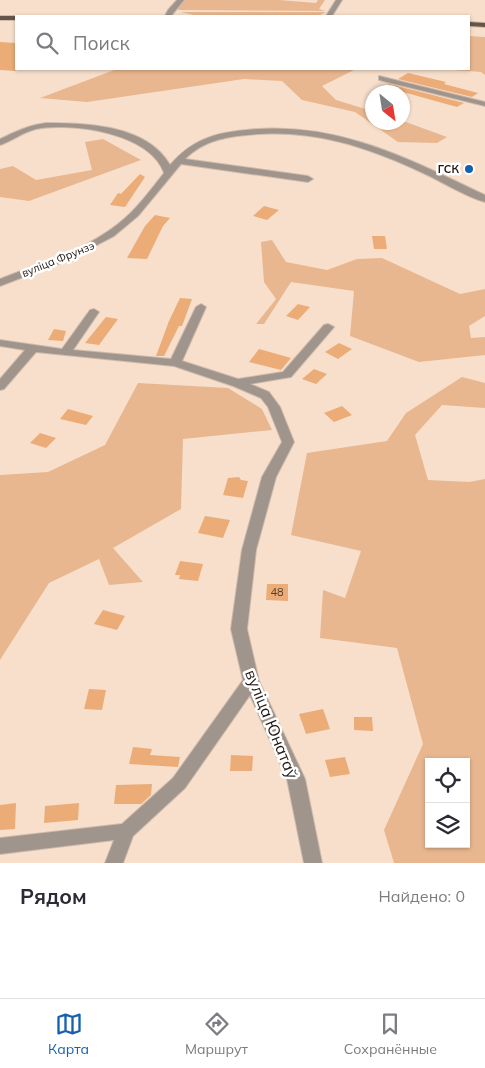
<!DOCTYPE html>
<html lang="ru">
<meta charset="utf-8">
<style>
:root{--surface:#fff;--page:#f2f2f3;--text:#2b2b33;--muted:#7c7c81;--line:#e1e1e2;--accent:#1560af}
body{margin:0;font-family:Mulish,sans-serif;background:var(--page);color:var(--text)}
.controls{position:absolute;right:15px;bottom:15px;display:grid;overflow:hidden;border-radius:0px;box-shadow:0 1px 4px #0004}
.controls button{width:45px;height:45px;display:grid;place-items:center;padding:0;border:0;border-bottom:1px solid var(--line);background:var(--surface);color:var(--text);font:25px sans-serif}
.compass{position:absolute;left:365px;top:85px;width:45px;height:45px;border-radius:50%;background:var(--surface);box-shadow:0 1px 4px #0004;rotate:150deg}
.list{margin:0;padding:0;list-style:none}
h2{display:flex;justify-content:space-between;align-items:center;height:65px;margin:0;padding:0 20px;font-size:21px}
h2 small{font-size:16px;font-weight:400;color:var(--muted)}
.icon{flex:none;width:28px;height:28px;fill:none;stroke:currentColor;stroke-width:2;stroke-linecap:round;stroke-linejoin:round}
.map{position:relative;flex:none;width:485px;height:863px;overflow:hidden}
.search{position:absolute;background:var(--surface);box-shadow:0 1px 4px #0004;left:15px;right:15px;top:15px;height:55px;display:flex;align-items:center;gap:12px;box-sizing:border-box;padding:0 18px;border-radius:0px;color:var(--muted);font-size:19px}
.sheet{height:135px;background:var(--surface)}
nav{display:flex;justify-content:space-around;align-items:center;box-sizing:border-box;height:70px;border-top:1px solid var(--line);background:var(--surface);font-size:14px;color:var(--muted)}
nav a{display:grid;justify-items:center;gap:2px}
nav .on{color:var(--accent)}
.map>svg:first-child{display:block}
</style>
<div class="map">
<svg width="485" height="863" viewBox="0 0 485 863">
<rect width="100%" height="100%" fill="#f7dfcc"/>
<!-- green -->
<path fill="#e8b78f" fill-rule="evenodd" d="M185,0H279L316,3L318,0H325L319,9L325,11L179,10L177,8Z
M180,12H326L318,16L194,15Z
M469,36L485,37V75L481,72L440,69H469Z
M117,69H356L322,86L336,100L372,111V122H402L403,121L447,137L437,143L398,142L355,112L302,100L282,81L244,79L87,102L40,98Z
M103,139L141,160L29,201L0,197V169L13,166L36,180L92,170L85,142Z
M272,240L286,262L327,270L357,259L382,258L460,294L485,289V316L469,326L471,338L485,337V355L419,362L350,336L354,291L291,282L264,324H256L276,299L264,282L261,242Z
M462,377L485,383V408L442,405L415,435L428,480L469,482L485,479V863H394L384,830L423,744L397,648L320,638L323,590L345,598L361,551L291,535L307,453L387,441L406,413ZM429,762H466V844H429Z
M138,383L228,388L262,409L272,430L183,439L181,509L113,548L143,582L109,585L99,559L49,583L0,660V475L48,472L105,445Z"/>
<!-- building -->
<path fill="#ebac77" d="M0,42L16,43V71L0,70Z
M408,73L446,82L444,84L478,93L472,97L398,79Z
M389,84L464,103L457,107L385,87Z
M140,174L145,177L125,207L110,205L118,193L121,194Z
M264,206L279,210L267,220L253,216Z
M155,215L170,218L163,226L147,259L127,258L145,226Z
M372,236H385L387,249H374Z
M180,298L192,299L182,326H179L164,356H156L169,321Z
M298,304L310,307L298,320L286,316Z
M106,317L118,319L99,345L85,343Z
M54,329L66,331L63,341L48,340Z
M339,343L352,349L338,359L325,352Z
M259,349L291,358L281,370L249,362Z
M314,369L327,374L316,384L302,379Z
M342,406L352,415L334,422L324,413Z
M68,409L93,416L86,425L60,419Z
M40,433L56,438L46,448L30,443Z
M239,477L241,480L248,481L243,498L223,495L228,478Z
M205,516L230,520L223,538L198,533Z
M180,561L203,564L198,581L179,579L180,575H175Z
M267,584H288V601L266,600Z
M103,610L125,616L117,630L94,624Z
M89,689L106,690L102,710L84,709Z
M323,709L330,729L306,734L299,714Z
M354,717H372L373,731L354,730Z
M133,747L152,749L150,755L180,757L178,767L129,764Z
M231,755L253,756L252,771H230Z
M345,757L350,774L330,777L325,760Z
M152,784L151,795L141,804H114L116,785Z
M16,803L15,829L0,830V805Z
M79,803L78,820L44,823L45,806Z"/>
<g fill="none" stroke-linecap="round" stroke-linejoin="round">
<!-- minor casing -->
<g stroke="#d0bbab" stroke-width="2">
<path id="minor" d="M177,0H184L171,16H165L168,10Z
M336,0H342L332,16H326Z
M379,76L485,102V106L379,80Z
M46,123C87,123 147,125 170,165C191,141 212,133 246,130C335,120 407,158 485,195V202C464,196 443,182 423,173C366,146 310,128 247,135C223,137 202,142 185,159L308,176L313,179L308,182L181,164L138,216L114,236L68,260L0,286V279C40,263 84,251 118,224C136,210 150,191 164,173C150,133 72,122 36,129C23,132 12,141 0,145V139C15,132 29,125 46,123Z
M201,304L206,307L182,361L238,379L283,372L324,325L328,324L334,327L291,377L250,384L269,392L280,407L294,442L276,477L256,550L247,629L259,681L305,779L322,863H304L287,779L250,695L185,788L133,836L123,863H105L114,840L0,854V838L122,824L173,778L243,680L231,629L242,550L262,477L282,442L268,407L261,398L233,386L174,366L36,352L4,389L0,390V379L25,350L0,346V340L62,349L90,310L94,309L99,312L73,350L171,359L196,307Z"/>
</g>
<!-- major casing -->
<g stroke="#d0bbab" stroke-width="2">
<path id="major" d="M0,16H17L16,20H0Z
M469,22L485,23V27L469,26Z"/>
</g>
<!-- minor -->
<use href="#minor" fill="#9f958d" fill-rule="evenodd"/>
<!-- major -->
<use href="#major" fill="#665547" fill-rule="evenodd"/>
</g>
<!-- markers -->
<circle fill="#1560af" stroke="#fff" stroke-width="2" cx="469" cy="169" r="5"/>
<g text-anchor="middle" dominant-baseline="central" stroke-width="5" stroke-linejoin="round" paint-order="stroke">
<!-- far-poi labels -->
<g font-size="11" font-weight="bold" fill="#211812" stroke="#fff" text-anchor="end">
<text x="459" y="169">ГСК</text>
</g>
<!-- far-street labels -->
<g font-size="11" fill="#211812" stroke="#fff">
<text transform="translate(58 259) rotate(-22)">вуліца Фрунзэ</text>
</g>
<!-- number labels -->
<g font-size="11" fill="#543d2b">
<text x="277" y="592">48</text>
</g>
<!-- near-street labels -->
<g font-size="16" fill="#211812" stroke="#fff">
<text transform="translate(272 724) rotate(68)">вуліца Юнатаў</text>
</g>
</g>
</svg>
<div class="controls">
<button><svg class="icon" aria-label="locate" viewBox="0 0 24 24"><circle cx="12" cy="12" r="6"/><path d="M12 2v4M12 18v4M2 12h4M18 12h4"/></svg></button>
<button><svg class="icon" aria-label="layers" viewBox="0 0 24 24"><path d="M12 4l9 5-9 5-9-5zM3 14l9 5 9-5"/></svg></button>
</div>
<svg class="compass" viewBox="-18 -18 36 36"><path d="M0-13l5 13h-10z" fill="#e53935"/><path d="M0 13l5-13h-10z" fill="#7c7c81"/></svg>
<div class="search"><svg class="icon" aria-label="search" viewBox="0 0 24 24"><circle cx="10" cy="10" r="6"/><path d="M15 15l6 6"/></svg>Поиск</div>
</div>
<section class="sheet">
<h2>Рядом<small>Найдено: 0</small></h2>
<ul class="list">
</ul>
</section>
<nav>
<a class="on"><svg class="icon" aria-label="map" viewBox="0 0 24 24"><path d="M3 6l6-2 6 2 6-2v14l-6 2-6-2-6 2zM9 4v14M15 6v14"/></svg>Карта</a>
<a><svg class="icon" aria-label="directions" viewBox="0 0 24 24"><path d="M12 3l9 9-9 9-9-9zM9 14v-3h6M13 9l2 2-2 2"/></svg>Маршрут</a>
<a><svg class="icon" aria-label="saved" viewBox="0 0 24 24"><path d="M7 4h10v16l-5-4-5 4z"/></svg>Сохранённые</a>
</nav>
